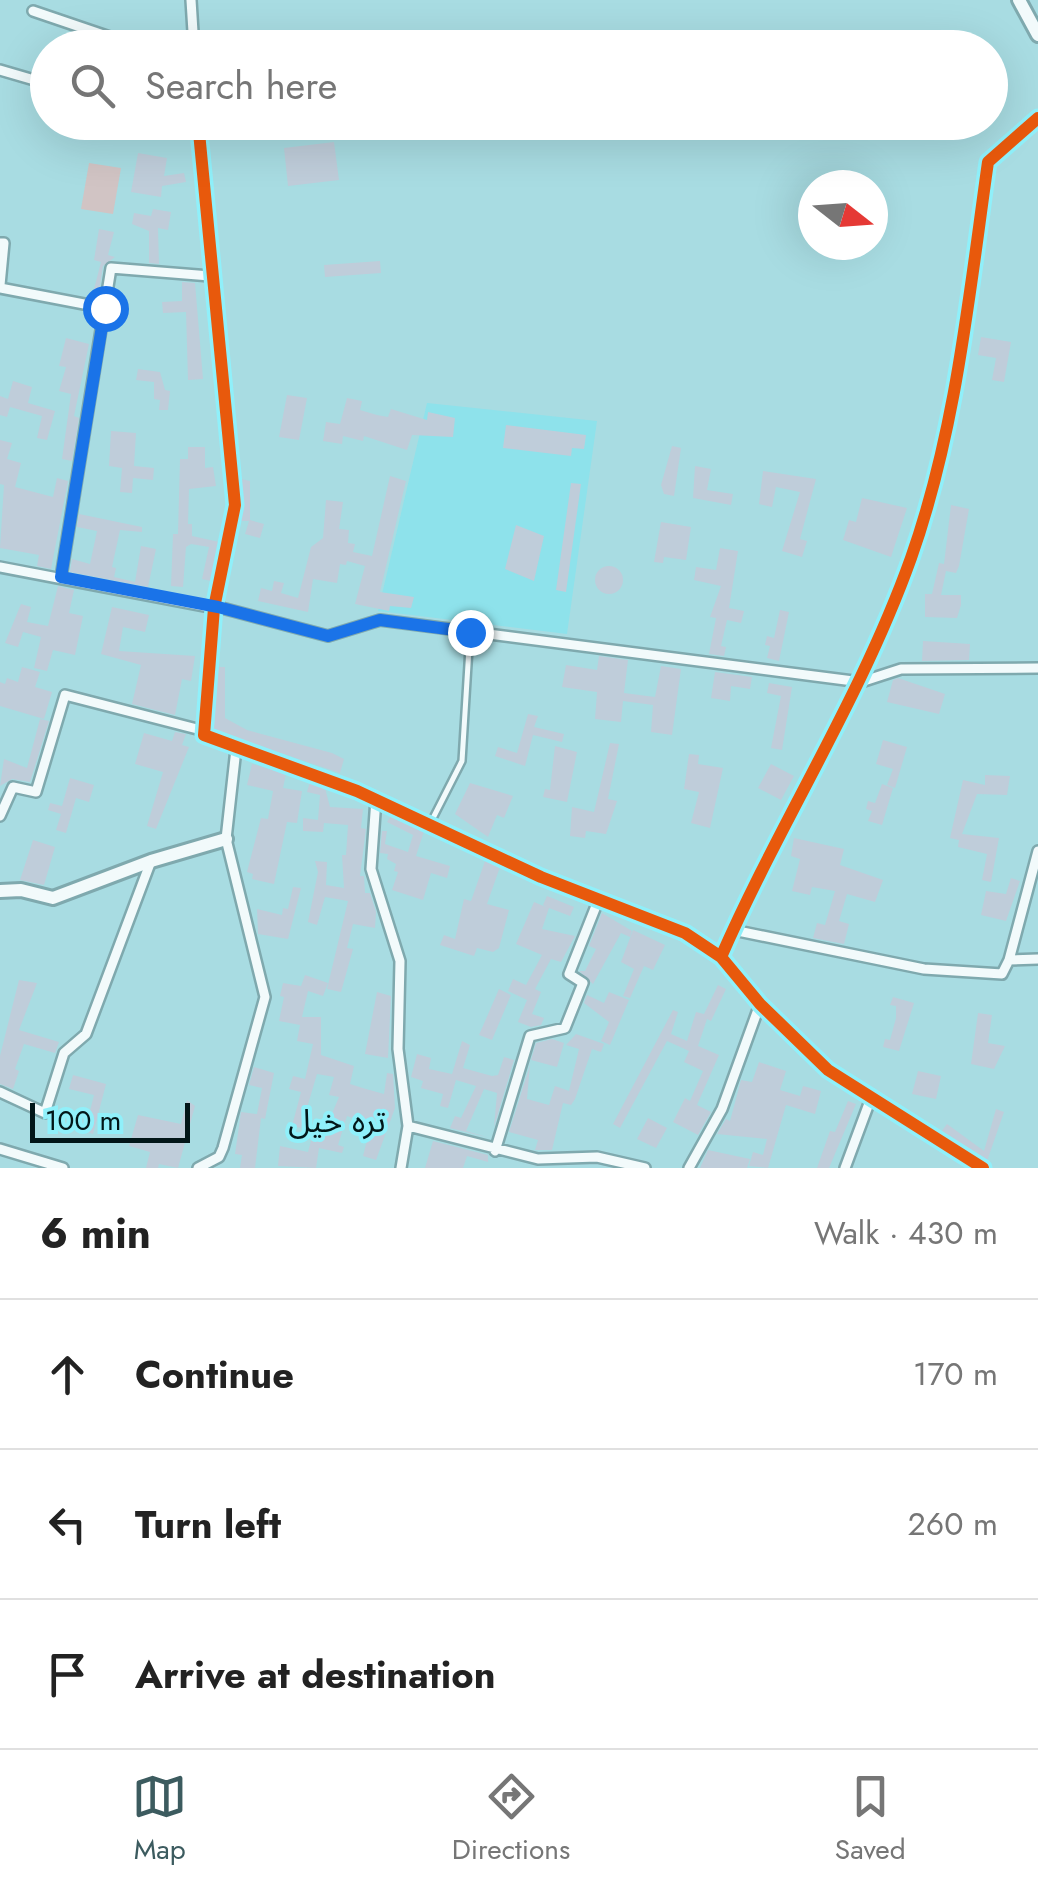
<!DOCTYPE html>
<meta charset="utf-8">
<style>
:root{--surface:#fff;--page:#f6f6f6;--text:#222;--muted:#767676;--line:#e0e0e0;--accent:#3c5b5f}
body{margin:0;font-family:Jost,"Noto Sans Arabic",sans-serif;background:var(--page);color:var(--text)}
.compass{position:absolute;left:798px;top:170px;width:90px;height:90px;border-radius:50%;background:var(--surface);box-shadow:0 10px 40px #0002;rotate:107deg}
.scale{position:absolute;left:30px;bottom:25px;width:160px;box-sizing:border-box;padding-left:10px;border:5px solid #021618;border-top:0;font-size:28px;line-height:35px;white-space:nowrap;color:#021618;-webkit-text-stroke:8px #90f0fa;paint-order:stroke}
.stop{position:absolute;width:30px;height:30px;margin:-22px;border:8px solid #1a73e8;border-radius:50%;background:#fff}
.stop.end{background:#1a73e8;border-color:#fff;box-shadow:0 2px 10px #0008}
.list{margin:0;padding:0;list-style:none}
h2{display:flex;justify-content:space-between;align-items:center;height:130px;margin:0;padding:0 40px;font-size:42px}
h2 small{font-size:32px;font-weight:400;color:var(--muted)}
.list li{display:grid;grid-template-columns:65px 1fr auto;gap:30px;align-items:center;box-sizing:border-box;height:150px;padding:0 40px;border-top:2px solid var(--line)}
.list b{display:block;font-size:38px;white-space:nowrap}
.list em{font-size:32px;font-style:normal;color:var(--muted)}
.icon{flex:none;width:55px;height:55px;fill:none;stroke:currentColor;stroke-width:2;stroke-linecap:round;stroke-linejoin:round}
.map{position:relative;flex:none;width:1038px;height:1168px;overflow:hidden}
.search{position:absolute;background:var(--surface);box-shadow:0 10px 40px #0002;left:30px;right:30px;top:30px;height:110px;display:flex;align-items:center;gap:25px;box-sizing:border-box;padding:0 35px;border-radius:55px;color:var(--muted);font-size:38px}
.sheet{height:580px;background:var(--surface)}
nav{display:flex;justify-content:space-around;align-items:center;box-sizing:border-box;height:140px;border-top:2px solid var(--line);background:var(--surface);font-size:28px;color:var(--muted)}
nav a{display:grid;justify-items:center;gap:5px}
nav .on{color:var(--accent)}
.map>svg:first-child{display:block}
</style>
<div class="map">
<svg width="1038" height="1168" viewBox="0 0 1038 1168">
<rect width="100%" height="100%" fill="#a8dce2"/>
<!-- built -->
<path fill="#8ee2eb" d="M427,403L597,421L567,634L378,611Z"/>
<!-- green -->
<path fill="#d1c4c4" d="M89,163L121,168L113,214L81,209Z"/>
<!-- building -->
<path fill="#bfcdda" d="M334,142L339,180L288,186L284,148Z
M138,153L167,158L164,176L184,173L186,182L162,186L161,197L131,192Z
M153,209L171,212L168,230L158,228L159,264L149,263V231L132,224L134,213L151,216Z
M99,229L114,232L108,255L115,257L103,266L98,298L92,297L101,262L94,260Z
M380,261L381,273L325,277L324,265Z
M182,282L195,283L203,379L188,380L186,312L163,313L162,302L182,301Z
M981,337L1011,342L1004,382L992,380L996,358L978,355Z
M66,338L89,344L74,416L79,418L72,461L62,459L71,394L59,391L66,367L59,366Z
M138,369L160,372L165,390L170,391L168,410H159L160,400L154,399V382L136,380Z
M13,381L32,387L28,403L55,411L47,440L37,438L42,416L10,407L7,417L0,415V396L8,399Z
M287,395L307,398L299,440L279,437Z
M347,398L362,401L360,410L377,415L388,417L391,409L427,420L428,412L455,418L453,437L412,435L407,450L364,436L363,441L343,436L342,444L323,441L326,422L340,424Z
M506,425L586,435L584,449L572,448L571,456L503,448Z
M111,431L136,433L134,466L154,468L153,480L133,478L132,493L120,492L122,468L109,466Z
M0,440L12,443L7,459L21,463L15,487L53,497L57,478L68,481L51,569L37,566L39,555L0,548L4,485L0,484Z
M672,446L681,448L674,496L664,494L661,485Z
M188,447H205V468L213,467L216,486L189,489L188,524H192V536L219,542L211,581L202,579L209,547L191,544L186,547L183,587L171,586L173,534H178L180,459H188Z
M695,466L711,469L707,490L733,494L731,505L693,498Z
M763,471L816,479L800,539L807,541L802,557L782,551L800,492L776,487L772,507L759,504Z
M390,476L406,481L380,592L414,597L411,608L390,606L389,611L355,604L365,566L347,561L346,565L340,564L337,583L313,579L308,612L258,601L261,588L272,591L274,581L284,583L281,593L298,598L311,547L323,538L326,500L343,502L339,529L349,530L348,543L355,544L353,552L372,556Z
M241,479L250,481V520L264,524L260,538L245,534L249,521H240Z
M571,483L581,484L566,592L556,590Z
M862,498L907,508L891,557L843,540L849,520L856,522Z
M951,505L969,509L959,566L956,573L946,571L941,595H961V605L957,618L925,617V594H932L939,563L944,564Z
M79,514L142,527V532L120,530L112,567L116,568L114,577L135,582L141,546L156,549L148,587L70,572L72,559L90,564L97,531L77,527Z
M661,522L691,527L686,560L664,557L663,563L654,562Z
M516,525L544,536L534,581L505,569Z
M720,548L738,551L729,608L744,611L741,623L727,620L721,646L726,647L724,656L709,654L716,618L710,617L721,586L694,580L696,567L716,570Z
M595 580a14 14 0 1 1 28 0a14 14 0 1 1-28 0Z
M58,586L74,590L69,613L83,616L75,655L53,650L47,671L34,668L41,637L23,632L18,647L5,643L21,604L31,607L27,622L48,626Z
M112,607L149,615L145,632L123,627L119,651L195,656L191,681L182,679L175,715L132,704L141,665L101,654Z
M780,610L789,612L779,661L767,658L770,646L765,645L767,636L774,638Z
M923,641L970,644L969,660L922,661Z
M599,656L628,660L624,693L655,697L661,666L681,669L672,735L651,732L653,705L623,701L621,722L595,719L597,692L562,687L566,665L597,670Z
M22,667L40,672L35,687L52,692L44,719L0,706V682L5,684L7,678L18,682Z
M218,667H225V718L247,730L332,753L344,759L340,773L213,730Z
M715,672L752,677L750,689L731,686L730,701L711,698Z
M898,678L945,694L939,714L887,702L893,680Z
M769,683L792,687L782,750L771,748L781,696L767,693Z
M528,714L538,716L534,727L564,734L562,742L533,735L525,766L495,756L498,747L517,753Z
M40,719L49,721L30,782L12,779L0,786L4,759L27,768Z
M175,732L186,734L182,745L189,747L156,829L147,826L163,772L135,764L144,733L172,741Z
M883,740L907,747L895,788L887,785L893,769L876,764Z
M610,743L619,744L608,799L617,801L606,834L586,831L585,838L570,836L572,807L594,812Z
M555,746L577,752L567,802L543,797L545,789L550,790Z
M689,754L699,755L698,764L723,768L710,828L691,823L699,792L684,789Z
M252,764L286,774L283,788L302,791L297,823L287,822L274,884L252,879L253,874L247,872L261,818L268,819L273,791L247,785Z
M771,764L794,776L781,800L758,788Z
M985,775L1010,776L1007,795L977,794L962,834L999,838L991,882L982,880L987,854L958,847L959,840L950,838L963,780L985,785Z
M70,778L94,785L89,802L76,798L66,833L56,830L61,814L48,810L50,803L62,806Z
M310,782L325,788L330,807L363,809L361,828L366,829L360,876H364L365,893H370L376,912L375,928L353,924L347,948L353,949L341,992L327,989L348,901L325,897L317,925L308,922L318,872L315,861L327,862L326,885L344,888L342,855H346L348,825L324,823L323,832L303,831V818L318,820L320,795L307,792Z
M470,783L513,796L504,818L497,815L488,837L455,814Z
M882,784L893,788L882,825L868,821L872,811L866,809L868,801L875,803Z
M391,816L424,831L416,856L450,866L447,878L431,873L423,900L392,890L398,872L394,871L396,864L387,859L388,854L380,853L382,831H387L385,844L408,852L413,835L387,822Z
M794,838L844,849L840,865L883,880L875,902L847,894L839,921L849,924L844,944L813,938L817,923L825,925L835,891L812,887L810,895L792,891L800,859L791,856Z
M33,840L55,847L44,885L20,880Z
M485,861L500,867L487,904L509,910L499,948L493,952L477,948L474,956L440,945L444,935L455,939L464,899L471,901Z
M1011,878L1020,881L1006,921L981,915L986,891L1006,894Z
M293,887L301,888L288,939L258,934L257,909L282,915L283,908L288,909Z
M547,896L574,907L570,916L549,908L542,929L575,936L561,962L551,959L535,989L541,992L532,1014L544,1018L541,1025L531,1027L518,1022L527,1000L508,991L513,979L526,985L542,955L516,944L534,902L546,907L543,905Z
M602,913L632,931L630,937L621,933L593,984L579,971H585L596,949L589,946Z
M633,930L665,945L653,970L644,966L630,998L623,996L634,969L621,962Z
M305,975L328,983L323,996L308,991L302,1017H321V1055L354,1066L350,1084L366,1089L384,1094L387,1073L393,1074L395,1108L376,1160L363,1156L371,1125L347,1116L338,1145L344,1147L342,1153L319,1148L316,1168L278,1166L280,1146L308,1152L312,1137L321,1140L339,1097L329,1095L334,1077L317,1074L301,1128L292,1126L301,1092L289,1089L293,1076L305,1079L313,1044L297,1041L300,1025L279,1021L284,997L280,996L283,983L301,986Z
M19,980L37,983L19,1030L59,1042L55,1053L24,1044L15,1069L19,1071L13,1089L0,1084V1056Z
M718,985L726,989L711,1021L707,1019L698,1046L719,1055L697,1105L711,1112L698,1135L673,1122L685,1098L690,1101L703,1071L684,1062L689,1051L667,1041L620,1128L613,1124L673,1010L678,1012L671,1034L687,1041L696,1012L704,1014Z
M499,989L511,995L492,1040L479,1035Z
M377,992L391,996L388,1058L365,1054Z
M609,992L629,1000L610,1045L601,1041L609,1022L584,1003L587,995L604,1003Z
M893,997L914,1003L899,1051L883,1047L885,1039L890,1040L896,1018V1006L890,1005Z
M978,1013L992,1015L988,1043L1005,1046L994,1069L971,1064Z
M576,1034L604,1044L601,1052L592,1049L575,1099L571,1105L563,1103L552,1150H535L538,1140L509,1132L530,1065L527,1099L549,1105L555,1086L569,1091L579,1049L566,1045Z
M552,1039L564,1043L557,1067L531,1060L536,1043Z
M462,1041L470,1045L463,1068L492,1076L498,1075L504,1057L514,1060L494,1127L497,1093L484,1089L466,1131L490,1138L450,1128L455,1116L461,1118L476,1086L456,1080L448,1108L440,1106L443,1094L421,1088L423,1081L411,1077L417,1054L431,1058L429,1069L452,1074Z
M759,1062L786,1071L780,1090L800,1096L803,1086L821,1091L815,1114L786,1105L768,1168L749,1166L753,1152L763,1155L767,1139L717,1134L726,1119L730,1121L741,1080L752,1082Z
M254,1067L274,1073L265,1119L261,1118L255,1168H240L242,1155L235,1154L241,1112L257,1114L262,1088L249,1085Z
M918,1071L941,1076L936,1099L912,1094Z
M73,1075L106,1084L93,1134L85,1131L94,1095L69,1089Z
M187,1100L195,1106L178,1168L159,1164L158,1168H146L150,1152L129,1146L138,1115L181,1124Z
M848,1101L856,1104L829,1168H817L830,1131L835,1132Z
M996,1109L1004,1112L987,1161L941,1132L947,1124L984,1151Z
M648,1118L667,1128L656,1148L637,1139Z
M433,1141L488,1155V1162L467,1156L463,1168H425Z
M708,1150L750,1159L747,1168H700Z"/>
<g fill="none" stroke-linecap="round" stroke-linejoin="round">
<!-- lane casing -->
<g stroke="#7fa9ae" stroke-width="10">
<path id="lane" d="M431,822L462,761L470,632"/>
</g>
<!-- street casing -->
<g stroke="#7fa9ae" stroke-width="14">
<path id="street" d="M191,0L194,48
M33,11L142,48
M0,70L48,84
M198,122L235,505L214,608L204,735L357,791L541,877L685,933L721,957L760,1004L828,1070L983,1168
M0,243H4L0,285
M0,288L105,308
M0,567L214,608
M61,577L111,268L210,276
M218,607L328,636L380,620L861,682L901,669L1038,668
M376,799L371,869L400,961L398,1049L408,1126L401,1168
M0,816L13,787L36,792L65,695L201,730
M733,930L924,969L1002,974L1009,960L1038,959
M721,957C780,822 861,698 911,558C956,431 969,295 988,162L1038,118
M1009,960L1038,851
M0,1092L45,1113L64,1053L86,1034L151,861
M408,1126L538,1159L597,1157L645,1168
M0,1149L63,1168
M495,1151L530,1036L565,1028L583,983L569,974L598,901
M198,1168L219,1157L223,1148L265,997L226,839L236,749
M689,1168L722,1109L760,1004
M845,1168L871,1098"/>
</g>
<!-- secondary casing -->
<g stroke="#7fa9ae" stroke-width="18">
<path id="secondary" d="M1019,0L1038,35
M0,891L21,890L53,898L151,861L226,839"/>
</g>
<!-- lane -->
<use href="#lane" stroke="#f2fafb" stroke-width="5"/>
<!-- street -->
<use href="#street" stroke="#f2fafb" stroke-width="9"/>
<!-- secondary -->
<use href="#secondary" stroke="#f2fafb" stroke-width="12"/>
<!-- cycleway casing -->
<g stroke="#90f0fa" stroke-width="19">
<path id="cycleway" d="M198,122L235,505L214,608L204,735L357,791L541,877L685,933L721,957L760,1004L828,1070L983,1168
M721,957C780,822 861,698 911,558C956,431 969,295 988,162L1038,118"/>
</g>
<!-- cycleway -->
<use href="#cycleway" stroke="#e8590c" stroke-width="12"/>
</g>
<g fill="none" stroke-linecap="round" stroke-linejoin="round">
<!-- route -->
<path stroke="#1a73e8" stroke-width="12" d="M105,308L61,577L218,607L328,636L380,620L470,632"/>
</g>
<g text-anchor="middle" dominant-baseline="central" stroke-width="8" stroke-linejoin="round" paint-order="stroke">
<!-- quarter labels -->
<g font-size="32" fill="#021618" stroke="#90f0fa">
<text x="337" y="1121">تره خیل</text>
</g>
</g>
</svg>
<svg class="compass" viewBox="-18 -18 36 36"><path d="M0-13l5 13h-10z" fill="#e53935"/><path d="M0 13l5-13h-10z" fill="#767676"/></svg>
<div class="scale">100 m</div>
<div class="stop" style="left:105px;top:308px"></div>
<div class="stop end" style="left:470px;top:632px"></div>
<div class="search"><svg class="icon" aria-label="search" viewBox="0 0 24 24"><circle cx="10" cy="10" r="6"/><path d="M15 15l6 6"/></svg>Search here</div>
</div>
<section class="sheet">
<h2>6 min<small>Walk · 430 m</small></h2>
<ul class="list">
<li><svg class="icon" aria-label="ahead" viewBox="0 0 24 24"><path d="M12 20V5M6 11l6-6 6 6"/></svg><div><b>Continue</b></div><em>170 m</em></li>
<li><svg class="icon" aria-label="left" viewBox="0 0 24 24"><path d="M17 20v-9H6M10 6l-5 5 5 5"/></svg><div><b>Turn left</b></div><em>260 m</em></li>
<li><svg class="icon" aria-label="arrive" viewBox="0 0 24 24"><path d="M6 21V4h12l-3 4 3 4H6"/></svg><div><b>Arrive at destination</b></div></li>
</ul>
</section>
<nav>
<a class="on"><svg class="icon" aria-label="map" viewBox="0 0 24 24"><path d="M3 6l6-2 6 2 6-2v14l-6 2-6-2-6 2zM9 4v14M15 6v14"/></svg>Map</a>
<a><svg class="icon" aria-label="directions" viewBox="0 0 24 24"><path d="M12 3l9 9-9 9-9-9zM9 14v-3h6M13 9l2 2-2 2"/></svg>Directions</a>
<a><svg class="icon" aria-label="saved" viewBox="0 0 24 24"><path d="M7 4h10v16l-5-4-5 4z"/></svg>Saved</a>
</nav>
